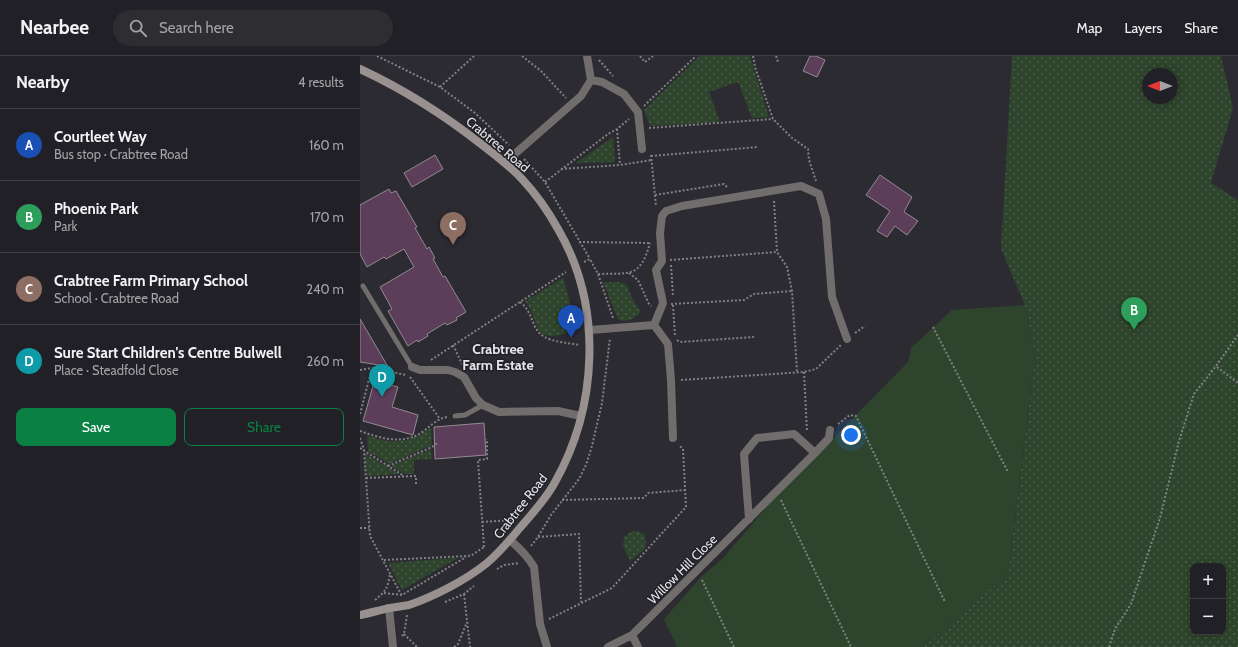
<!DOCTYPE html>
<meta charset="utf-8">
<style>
:root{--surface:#212026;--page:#2d2d32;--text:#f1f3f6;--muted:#a2a3a7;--line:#3e3e43;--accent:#0b8043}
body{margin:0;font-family:Cabin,sans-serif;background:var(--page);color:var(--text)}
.controls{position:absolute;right:12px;bottom:12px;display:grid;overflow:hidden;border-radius:8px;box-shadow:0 2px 10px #0003}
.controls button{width:36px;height:36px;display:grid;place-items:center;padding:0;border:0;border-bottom:1px solid var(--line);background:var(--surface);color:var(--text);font:20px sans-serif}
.compass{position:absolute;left:782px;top:12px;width:36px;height:36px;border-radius:50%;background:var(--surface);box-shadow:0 2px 10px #0003;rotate:270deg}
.you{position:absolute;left:491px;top:379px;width:14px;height:14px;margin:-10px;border:3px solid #fff;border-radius:50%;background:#1a73e8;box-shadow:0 0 0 6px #1a73e833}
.badge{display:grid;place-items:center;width:26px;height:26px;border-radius:50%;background:var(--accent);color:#fff;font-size:13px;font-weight:700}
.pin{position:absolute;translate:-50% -33px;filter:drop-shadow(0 1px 2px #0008)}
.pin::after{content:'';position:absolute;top:21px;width:14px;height:12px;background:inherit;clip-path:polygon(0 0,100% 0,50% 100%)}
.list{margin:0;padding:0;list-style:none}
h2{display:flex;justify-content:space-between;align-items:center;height:52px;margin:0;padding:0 16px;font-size:17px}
h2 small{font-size:13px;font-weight:400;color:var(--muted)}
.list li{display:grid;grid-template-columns:26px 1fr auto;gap:12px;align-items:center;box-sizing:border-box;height:72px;padding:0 16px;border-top:1px solid var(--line)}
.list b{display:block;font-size:15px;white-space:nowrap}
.list p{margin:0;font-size:13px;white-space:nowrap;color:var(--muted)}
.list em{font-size:13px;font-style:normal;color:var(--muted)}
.actions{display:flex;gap:8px;padding:12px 16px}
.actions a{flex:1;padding:9px 0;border:1px solid var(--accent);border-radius:8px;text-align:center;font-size:14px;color:var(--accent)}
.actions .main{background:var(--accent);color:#fff}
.icon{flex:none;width:22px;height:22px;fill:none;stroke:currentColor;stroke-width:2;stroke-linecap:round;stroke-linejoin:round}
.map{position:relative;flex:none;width:878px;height:591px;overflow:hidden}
header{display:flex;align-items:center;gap:24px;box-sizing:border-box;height:56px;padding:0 20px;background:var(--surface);border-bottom:1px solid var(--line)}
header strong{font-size:19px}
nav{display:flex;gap:22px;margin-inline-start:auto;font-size:14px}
.search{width:280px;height:36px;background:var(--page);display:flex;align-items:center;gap:10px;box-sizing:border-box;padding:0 14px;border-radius:22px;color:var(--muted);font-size:15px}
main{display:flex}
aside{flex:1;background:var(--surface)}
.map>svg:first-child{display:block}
</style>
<header>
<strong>Nearbee</strong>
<div class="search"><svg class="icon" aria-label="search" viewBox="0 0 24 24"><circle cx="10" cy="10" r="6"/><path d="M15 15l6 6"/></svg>Search here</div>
<nav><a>Map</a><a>Layers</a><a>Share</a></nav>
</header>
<main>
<aside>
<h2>Nearby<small>4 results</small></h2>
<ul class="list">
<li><span class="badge" style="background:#1a4fb4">A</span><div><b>Courtleet Way</b><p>Bus stop · Crabtree Road</p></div><em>160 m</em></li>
<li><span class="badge" style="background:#2e9e5b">B</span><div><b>Phoenix Park</b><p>Park</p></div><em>170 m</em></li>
<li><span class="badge" style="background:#8d6e63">C</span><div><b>Crabtree Farm Primary School</b><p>School · Crabtree Road</p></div><em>240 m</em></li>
<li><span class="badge" style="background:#0f9aa8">D</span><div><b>Sure Start Children's Centre Bulwell</b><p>Place · Steadfold Close</p></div><em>260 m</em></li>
</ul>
<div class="actions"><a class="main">Save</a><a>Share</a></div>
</aside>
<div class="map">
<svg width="878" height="591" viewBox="0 0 878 591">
<defs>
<pattern id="grass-dots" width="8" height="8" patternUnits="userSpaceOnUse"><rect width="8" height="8" fill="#2e442c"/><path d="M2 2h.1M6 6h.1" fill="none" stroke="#4c5f4b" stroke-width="1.8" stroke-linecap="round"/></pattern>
</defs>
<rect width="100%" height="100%" fill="#2c2b32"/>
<!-- grass -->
<path fill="url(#grass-dots)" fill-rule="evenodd" d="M340,0H390L409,61L392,62L378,26L349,36L360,66L290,70L284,54Z
M652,0H861L873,52L851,127L878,144V591H563L648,518L675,300L665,249L641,193ZM788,18H812V42H788ZM833,510H863V576H833Z
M253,81L255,106L216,107Z
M203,222C208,239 217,261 207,277C170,288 182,267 165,245Z
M243,226H260L267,229L272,242L281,256C274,263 267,267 258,263Z
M71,372L72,389L29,408L8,395L7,379C34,389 47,388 71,372Z
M71,393L72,403L54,404V418H45L31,410Z
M5,397L39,418L7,420Z
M272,475H278L284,478C290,493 281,496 270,505L263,490L264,481Z
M95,502L96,503L42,534L30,511L28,507Z"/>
<!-- garden -->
<path fill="#2e442c" d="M665,249L675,300L648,518L563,591H317L304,563L341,521L362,503L418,438L548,306L551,292L592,254Z"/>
<!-- building -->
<path fill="#5d3e5a" stroke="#928b91" d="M450,0H456L465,4L457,21L443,15Z
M75,99L83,113L52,131L44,117Z
M520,119L552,141L544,156L558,165L547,179L535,170L527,181L517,175L530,155L506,139Z
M29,133L31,137L36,135L57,171L55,172L67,193L69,191L75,202L73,203L83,221L85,220L106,256L96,262L97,264L87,269L85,267L67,278L68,280L58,286L57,284L48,290L28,255L32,253L20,231L54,211L44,193L26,203L24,201L7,211L0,198V149Z
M0,263L34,321L31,329L38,331L32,351L58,359L53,379L3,365L19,309L0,306Z
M124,367L126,399L75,403L74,371Z"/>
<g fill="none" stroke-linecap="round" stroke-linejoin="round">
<!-- path -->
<path stroke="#808085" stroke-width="2" stroke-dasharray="2 2" stroke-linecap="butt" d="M17,0L80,31L115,57L149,89
M162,0L181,15L206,42
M280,0L285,6L293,0
M393,0L395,11L413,63L432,82L448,93L449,104L456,125
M416,0L418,6
M239,4L253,20
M80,31L114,0
M284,50L336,0
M289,72L413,63
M257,73L260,109
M291,99L296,150
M291,100L398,91
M164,103L185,126L230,203
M201,113L260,109L292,104
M185,126L248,78L257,73L269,63
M295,139L364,128L368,132
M414,145L417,196L427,211L432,235L437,316
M219,186L290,187
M310,204L417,196
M224,206L230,203L238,218L253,262
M311,209L313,240
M269,217L278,224L289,248L291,250
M238,218C271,217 280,222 290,187
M160,246C174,256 171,275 185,281C193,286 209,287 219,289
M311,248L384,244L394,238L432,235
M313,249L315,280
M573,271L648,416
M495,277L505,270
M317,284L320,286L394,281
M93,289L102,308
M71,304L206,216
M857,311L878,327
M0,314L12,312L46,319
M444,316L447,376
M50,321L80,363
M321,324L444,316L456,313L481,289
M0,358L12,312
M478,368L490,359L496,360L585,546
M0,375C20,382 41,389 61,377C70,371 76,363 87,361
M0,382L4,394L10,480L42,540
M0,392L44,420
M28,410L72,391L77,387
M6,422L56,420V430
M202,444L284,442L288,437L326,434
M421,444L491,591
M122,466L153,464
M0,472H9
M178,481L219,478L221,546
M171,490L178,481L191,459L219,423L226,409L232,390L242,347L250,282
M124,491L118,404L127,403V383
M24,504L108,500L112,499L124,491
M137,513L144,509L159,507
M342,524L374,591
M24,537L42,539L106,501
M104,538L110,591
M15,544C26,535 28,532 30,518
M85,546L104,538L114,530
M189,563L252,532L326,451L323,393L319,389
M44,578L57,591
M42,580L44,578L47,559
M94,591L98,588L107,566
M749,591L755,573L771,548L800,462L819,385L834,338L856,310L878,279"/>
<!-- lane -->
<path stroke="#716d6c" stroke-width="5" d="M3,230L52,311
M95,360L105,359L123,349"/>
<!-- street -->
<path stroke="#716d6c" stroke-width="8" d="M231,24L242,26L264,38L278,56L282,93
M146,107L157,96L221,40L231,24L227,0
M294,269L303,247L296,214L302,205L300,177L302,160L306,155L322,150L441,130L459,138L466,163L472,241L487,283
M230,274L294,269L308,288L311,324L313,382
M52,311L60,314H88L95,316L104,321L116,342L123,349L139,356L198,355L221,360
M389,463L384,398L397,382L434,378L455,397
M150,484C159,492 168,500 174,511L180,568L187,591
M29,552L33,591
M272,579L455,397L469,382L470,374
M248,591L272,579L278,591"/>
<!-- secondary -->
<path stroke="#989190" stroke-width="8" d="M0,13C43,33 84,59 121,88C135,99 150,110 162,123C176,138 188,155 198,173C243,250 238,351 194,428C185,444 171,459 159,473C149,485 139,497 127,507C106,524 75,540 49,549C43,550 36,551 30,552C20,554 10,557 0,559"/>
</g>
<g text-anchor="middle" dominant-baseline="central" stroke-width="3" stroke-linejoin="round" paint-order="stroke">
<!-- street labels -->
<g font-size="13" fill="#e5e5e9" stroke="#222128">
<text transform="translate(138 88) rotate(40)">Crabtree Road</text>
<text transform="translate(160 450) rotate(-52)">Crabtree Road</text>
<text transform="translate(322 513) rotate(-45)">Willow Hill Close</text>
</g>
<!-- neighbourhood labels -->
<g font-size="14" font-weight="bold" fill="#e5e5e9" stroke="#222128">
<text x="138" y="293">Crabtree<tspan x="138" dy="16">Farm Estate</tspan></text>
</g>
</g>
</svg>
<div class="controls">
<button>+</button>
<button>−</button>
</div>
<svg class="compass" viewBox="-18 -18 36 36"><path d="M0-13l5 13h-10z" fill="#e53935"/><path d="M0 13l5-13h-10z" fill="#a2a3a7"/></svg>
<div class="you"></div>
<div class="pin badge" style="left:211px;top:282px;background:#1a4fb4">A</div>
<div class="pin badge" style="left:774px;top:274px;background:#2e9e5b">B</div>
<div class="pin badge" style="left:93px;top:189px;background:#8d6e63">C</div>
<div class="pin badge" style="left:22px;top:341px;background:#0f9aa8">D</div>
</div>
</main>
